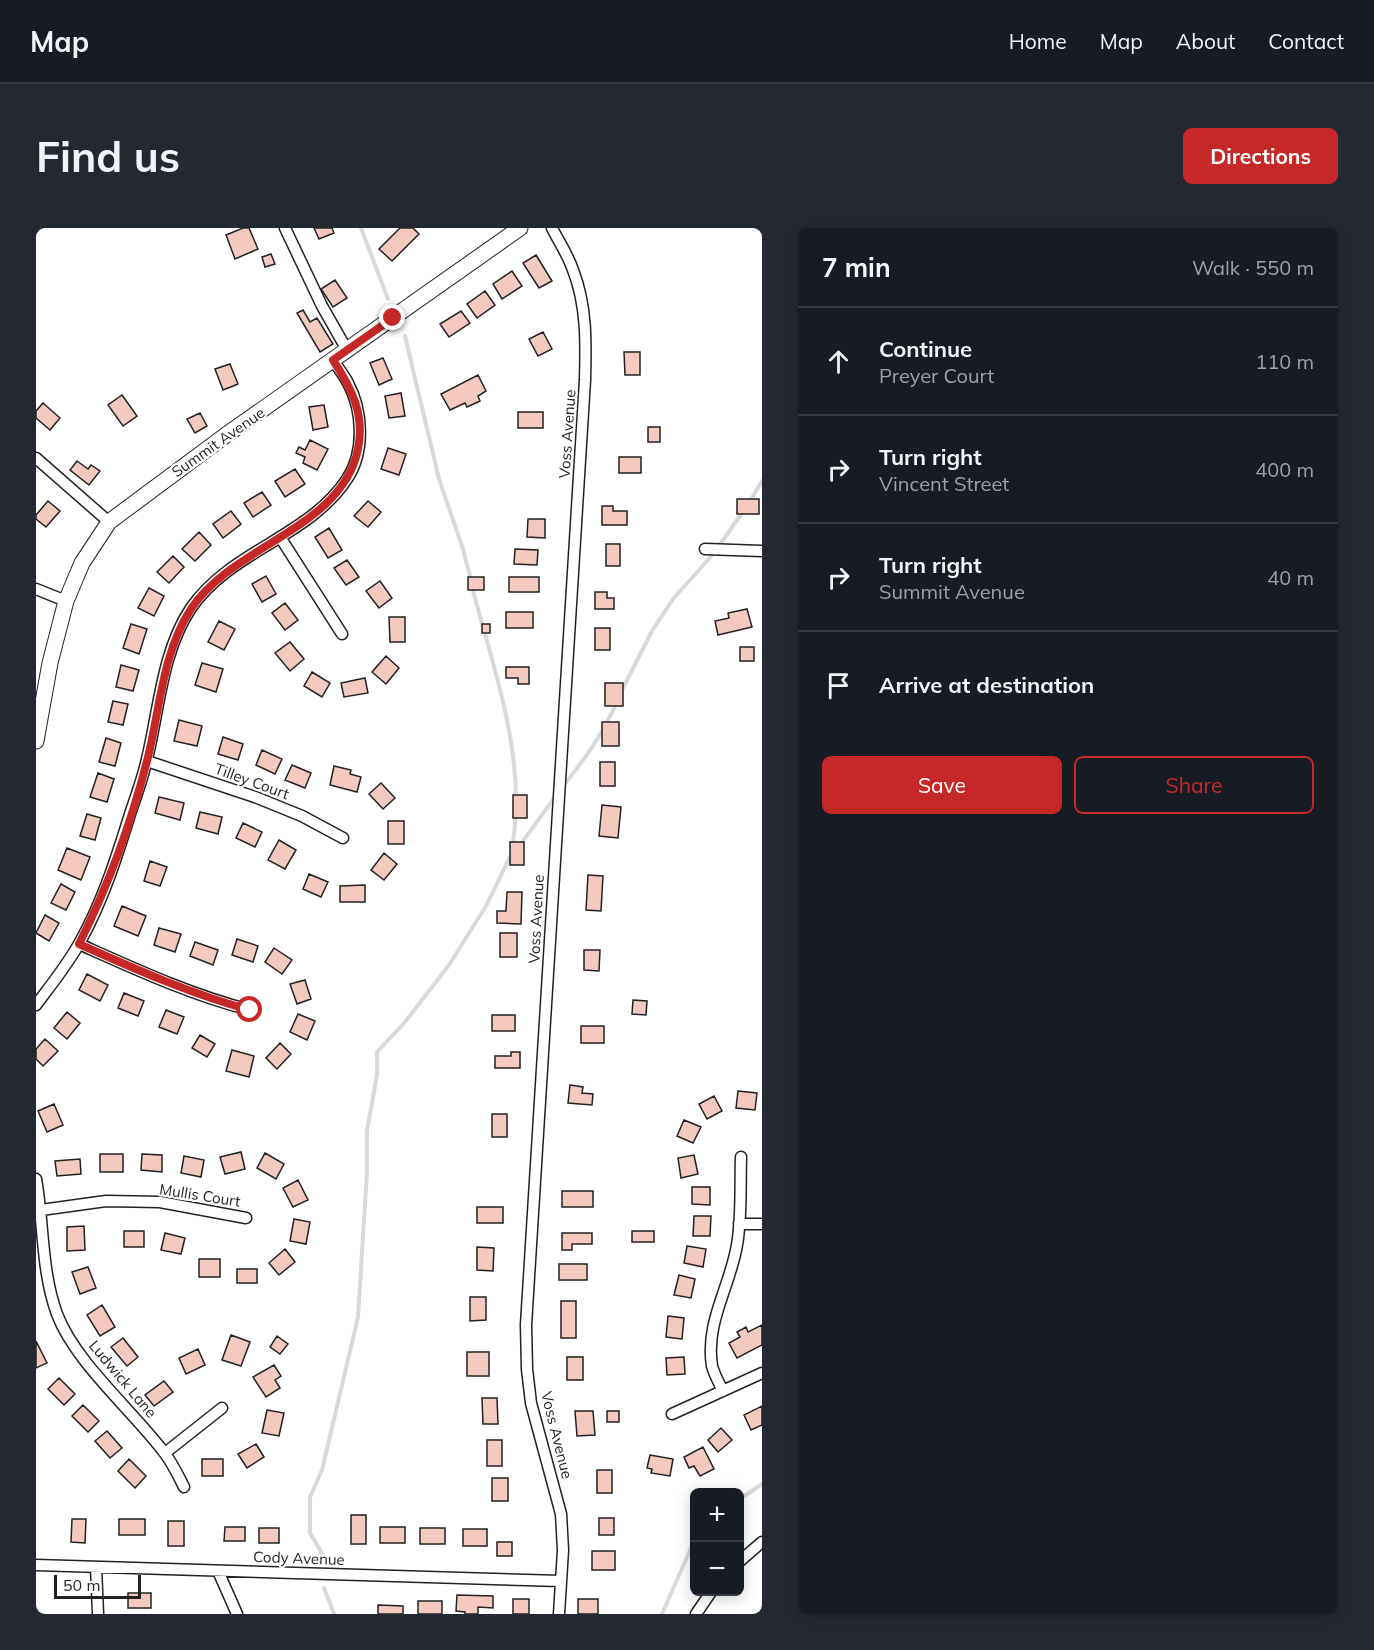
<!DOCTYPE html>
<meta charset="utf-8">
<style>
:root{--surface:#171b24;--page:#242831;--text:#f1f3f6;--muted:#9ea1a6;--line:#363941;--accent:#c62828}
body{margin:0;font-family:Mulish,sans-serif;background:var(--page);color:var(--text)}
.controls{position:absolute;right:18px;bottom:18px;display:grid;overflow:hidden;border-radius:9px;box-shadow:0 3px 15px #0003}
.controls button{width:54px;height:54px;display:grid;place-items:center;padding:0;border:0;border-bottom:2px solid var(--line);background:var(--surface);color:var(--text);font:30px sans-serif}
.scale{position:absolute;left:18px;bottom:15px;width:87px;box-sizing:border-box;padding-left:6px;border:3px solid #222;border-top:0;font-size:16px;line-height:21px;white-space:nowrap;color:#222;-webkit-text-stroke:4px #fff;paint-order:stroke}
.stop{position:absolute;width:18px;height:18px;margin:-14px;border:4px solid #c62828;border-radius:50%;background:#fff}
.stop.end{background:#c62828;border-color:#fff;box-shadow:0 2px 6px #0008}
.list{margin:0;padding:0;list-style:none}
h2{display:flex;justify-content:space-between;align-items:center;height:78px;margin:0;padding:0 24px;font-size:26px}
h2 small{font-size:20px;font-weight:400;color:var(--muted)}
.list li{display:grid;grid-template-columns:39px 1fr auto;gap:18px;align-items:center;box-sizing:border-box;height:108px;padding:0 24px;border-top:2px solid var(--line)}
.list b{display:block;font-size:22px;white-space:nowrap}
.list p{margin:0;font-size:20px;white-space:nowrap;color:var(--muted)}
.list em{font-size:20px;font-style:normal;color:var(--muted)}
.actions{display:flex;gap:12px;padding:18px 24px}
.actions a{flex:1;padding:14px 0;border:2px solid var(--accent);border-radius:9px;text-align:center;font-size:21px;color:var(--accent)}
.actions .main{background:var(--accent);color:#fff}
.icon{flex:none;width:33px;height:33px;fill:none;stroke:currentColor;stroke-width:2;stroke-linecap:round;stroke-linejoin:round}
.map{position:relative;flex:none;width:726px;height:1386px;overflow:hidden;border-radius:9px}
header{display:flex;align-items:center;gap:36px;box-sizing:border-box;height:84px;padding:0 30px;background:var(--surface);border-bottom:2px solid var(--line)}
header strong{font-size:28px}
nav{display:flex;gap:33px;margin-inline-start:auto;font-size:21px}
.intro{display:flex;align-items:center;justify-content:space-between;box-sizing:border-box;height:144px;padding:0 36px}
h1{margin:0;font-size:42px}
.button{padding:15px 27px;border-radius:9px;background:var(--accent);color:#fff;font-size:21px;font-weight:700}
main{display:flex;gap:36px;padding:0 36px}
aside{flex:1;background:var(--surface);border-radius:9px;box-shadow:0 3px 15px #0003}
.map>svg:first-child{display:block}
</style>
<header>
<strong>Map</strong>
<nav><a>Home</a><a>Map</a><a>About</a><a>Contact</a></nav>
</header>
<div class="intro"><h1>Find us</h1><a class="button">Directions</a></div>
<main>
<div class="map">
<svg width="726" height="1386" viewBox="0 0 726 1386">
<rect width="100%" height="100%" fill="#fff"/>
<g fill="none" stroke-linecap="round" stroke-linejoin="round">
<!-- stream -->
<path stroke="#d9d9d9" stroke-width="4" d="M325,0L352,71
M369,108L403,251L427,321L435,352
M714,273L726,253
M683,318L708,282
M436,359C454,428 480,500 480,572
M585,464L616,403L637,371L679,324
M527,558C548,532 568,505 581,473
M477,616L480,585
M485,616L521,566
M704,1271L726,1256
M287,1327L274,1305V1269L286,1242L322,1089L331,944V903L341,847V824L369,794L413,737L450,678L475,627
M288,1360L298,1386
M626,1386L658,1313"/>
</g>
<!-- building -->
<path fill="#f3c9c0" stroke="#222" stroke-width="1.5" d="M207,0H213L222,21L199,31L190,7Z
M278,0H296L298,5L283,11Z
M364,0H377L383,6L356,33L343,21Z
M235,26L239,36L229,39L226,29Z
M500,27L516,53L503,60L487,35Z
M476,43L486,58L466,71L457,56Z
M299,52L311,70L297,79L285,61Z
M449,63L459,77L441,90L431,76Z
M267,82L274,94L281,90L297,116L284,124L261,85Z
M425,83L434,95L413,109L404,96Z
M507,104L516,121L502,128L493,111Z
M588,124H604V147H589Z
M347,130L356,151L343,157L334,135Z
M194,136L202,156L187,162L179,141Z
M442,147L450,163L442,168L444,173L431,179L429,175L414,182L405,166Z
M365,165L369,188L353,190L349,168Z
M86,167L101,188L87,198L72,177Z
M7,175L24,190L14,202L0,190V183Z
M288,177L292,199L277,202L273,179Z
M482,184H507V200H482Z
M164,185L171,198L159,205L151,191Z
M612,199H624V214H612Z
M274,212L292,221L281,242L267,235L269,229L260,225L263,219L269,222Z
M352,220L370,226L363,247L345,241Z
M583,229H605V245H583Z
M41,233L52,241L55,237L64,243L53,257L34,242Z
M259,241L269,256L249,269L239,253Z
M226,264L235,277L217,289L208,275Z
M701,271H723V286H701Z
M12,273L24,283L10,299L0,291V287Z
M332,273L345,284L332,299L318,288Z
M566,278H577V283H591V297H566Z
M195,283L205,296L187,310L177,296Z
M492,291H509V310L491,309Z
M293,300L306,322L292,330L279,309Z
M163,304L175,317L159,333L146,321Z
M570,316H584V338H570Z
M479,321L502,322L501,337L478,336Z
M137,328L148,339L133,355L121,344Z
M311,332L323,349L310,357L298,340Z
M230,348L240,366L226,374L216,356Z
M432,349H448V362H432Z
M473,349H503V364H473Z
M344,353L356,370L343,380L330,363Z
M113,360L128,368L118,388L102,380Z
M559,364H571V370H578V381H559Z
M249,375L262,392L249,402L236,385Z
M711,381L716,399L682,407L679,393L693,390L692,385Z
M470,384H497V400H470Z
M353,389H369V414H354Z
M183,393L199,401L188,422L172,414Z
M95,396L111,401L103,426L87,420Z
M446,396H454V405H446Z
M559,400H574V422H559Z
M254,414L268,431L254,443L239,425Z
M704,419H718V433H704Z
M350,428L363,440L350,456L336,444Z
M166,435L187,441L180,464L159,457Z
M85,437L103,442L97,463L80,459Z
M470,439H493V456H482V450H470Z
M276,444L294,455L286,469L268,458Z
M329,450L332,465L308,469L305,455Z
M569,455H587V478H569Z
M77,473L92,476L87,497L72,494Z
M143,492L166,498L161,518L138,513Z
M566,494H583V518H566Z
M187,509L207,516L202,532L182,526Z
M70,510L85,515L79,538L63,534Z
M226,522L246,531L239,546L220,537Z
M564,534H579V558H564Z
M256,537L275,545L269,560L249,552Z
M298,538L315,542L314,546L325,549L321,564L294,557Z
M62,545L78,551L71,574L54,569Z
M345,555L359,570L347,581L333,566Z
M477,567H491V590H477Z
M123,569L148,575L144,592L119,585Z
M566,577L585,579L582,610L563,608Z
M164,584L186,589L182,606L160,600Z
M51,586L65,590L59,612L44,608Z
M352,593H368V616H352Z
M207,595L226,604L219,619L200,610Z
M243,612L260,622L249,641L232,632Z
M474,614H488V637H474Z
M31,620L54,629L45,652L22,642Z
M348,625L361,636L348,652L335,642Z
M114,633L131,639L124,658L108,653Z
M273,646L292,654L285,669L267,661Z
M552,647L567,648L565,683L550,682Z
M25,656L39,664L30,682L15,675Z
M329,657V674H304V658Z
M471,664H486L485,696L461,695V683H470Z
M86,678L110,688L102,708L78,698Z
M9,687L23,695L13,713L0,705Z
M123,700L145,706L139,724L118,717Z
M464,705H481V729H464Z
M201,711L222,718L217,734L196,727Z
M159,714L182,722L177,737L154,728Z
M238,720L256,732L246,746L229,734Z
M548,722H564L563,743L548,742Z
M51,746L72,757L64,773L43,762Z
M269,752L275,771L261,776L254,756Z
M88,765L108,773L102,788L82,780Z
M597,772L611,773L610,787L596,786Z
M130,782L148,789L141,806L123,799Z
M31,784L44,795L31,811L18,800Z
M262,786L279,793L271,812L254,804Z
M456,787H479V803H456Z
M545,798H568V815H545Z
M164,807L179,816L171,829L156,820Z
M9,811L22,823L7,838L0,831V821Z
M244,815L255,826L241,841L230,830Z
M196,822L218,828L213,849L190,843Z
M475,824H484V840H459V828H475Z
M534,857L547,859L546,865L557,866L556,877L532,875Z
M702,863L721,865L719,882L700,880Z
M678,868L686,883L671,891L663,876Z
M18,876L27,897L11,904L2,883Z
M456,886H471V909H456Z
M648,892L665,899L657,915L641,908Z
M205,924L209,941L189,946L184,929Z
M229,925L248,936L240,951L221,940Z
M64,926H87V944H64Z
M106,926L126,927V944L105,942Z
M658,927L662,946L645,950L642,930Z
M148,928L168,932L165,949L145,945Z
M44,931L45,946L21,948L19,933Z
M262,952L272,972L257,979L247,960Z
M656,959H674V977L656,976Z
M526,963H557V979H526Z
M441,979H467V995H441Z
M658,988H675L674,1008H657Z
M258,991L274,994L270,1016L254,1013Z
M48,998L49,1022L31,1023V999Z
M88,1003H108V1019H88Z
M596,1003H618V1014H596Z
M129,1005L149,1010L145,1026L125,1022Z
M526,1005H556V1016H536V1022H526Z
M651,1018L670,1021L667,1039L648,1035Z
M441,1019L458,1020L457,1043L441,1042Z
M249,1021L259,1034L243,1047L233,1035Z
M163,1031H184V1049H163Z
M523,1036H551V1052H523Z
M52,1039L60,1060L44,1066L36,1044Z
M201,1041H221V1055H201Z
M643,1047L659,1051L655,1070L638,1067Z
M434,1069H450V1092L434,1093Z
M525,1073H540V1110H525Z
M66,1077L79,1099L64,1108L51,1087Z
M632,1088L648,1090L646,1111L630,1109Z
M726,1097V1117L701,1130L693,1115L704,1109L701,1104L710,1099L712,1104Z
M195,1107L214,1114L205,1138L186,1132Z
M241,1108L252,1116L244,1126L234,1119Z
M87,1110L102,1129L91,1138L75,1119Z
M0,1113L11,1135L0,1140Z
M162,1121L169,1137L150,1146L143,1130Z
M431,1124H453V1148H431Z
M531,1129H547V1152H531Z
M648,1129L649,1146L631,1147L630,1130Z
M238,1137L245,1148L239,1152L244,1160L230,1169L217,1149Z
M23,1150L39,1166L28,1177L12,1161Z
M128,1153L137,1164L118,1178L109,1167Z
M446,1170H461L462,1196H447Z
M47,1177L63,1193L52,1204L36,1188Z
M726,1178V1197L715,1202L708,1187Z
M231,1182L248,1185L243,1208L226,1205Z
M539,1183H557L559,1207L541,1208Z
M571,1183H583V1194H571Z
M685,1200L696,1212L682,1224L672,1212Z
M71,1203L86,1220L74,1230L59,1213Z
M451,1212H466V1238H451Z
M220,1216L228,1229L211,1240L202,1226Z
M667,1219L678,1241L664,1248L658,1238L653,1240L648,1229Z
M614,1227L637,1231L634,1248L615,1245L616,1241L611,1240Z
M93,1231L110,1248L99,1260L82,1243Z
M166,1231H187V1248H166Z
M561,1242H576V1265H561Z
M456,1250H472V1273H456Z
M315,1287H330V1316H315Z
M563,1290H578V1307H563Z
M36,1291H50L49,1315L35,1314Z
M83,1291H109V1307H83Z
M132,1293H148V1318H132Z
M189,1299H209V1313H188Z
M344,1299H369V1315H344Z
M223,1300H243V1315H223Z
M384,1300H409V1316H384Z
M427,1301H451V1318H427Z
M461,1314H476V1328H461Z
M556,1323H579V1342H556Z
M92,1365H115V1380H92Z
M421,1367L457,1368V1380L442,1379V1386H429V1384L420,1383Z
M477,1371H493V1386H477Z
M542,1371H562V1386H542Z
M382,1373H406V1386H382Z
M342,1377L367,1378V1386H342Z"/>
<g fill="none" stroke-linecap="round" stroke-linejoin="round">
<!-- minor casing -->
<g stroke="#222" stroke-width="13">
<path id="minor" d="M249,0L286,78L311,122
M516,0C523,14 532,27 537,42C551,78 550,115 549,152L490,1097L491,1141L495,1175L525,1286L527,1322L523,1386
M0,230L73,294
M244,309L306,406
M669,321L726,323
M0,361L30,373
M111,533L219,569L266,588L307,610
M43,716C99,741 155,767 214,782
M0,777C15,757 32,736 44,714C67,673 81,628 95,583C101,566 107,549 111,531C123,482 126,423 155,380C195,322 273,309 311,251C329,224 327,183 312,155C308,147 302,140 297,132
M0,951C8,996 5,1042 21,1086C39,1134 96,1182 127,1223C136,1234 142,1247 148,1259
M5,982L70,973L124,974L210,990
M703,996H726
M687,1163C683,1155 678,1146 676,1138C669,1094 694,1059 701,1017C706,988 704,958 705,929
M636,1186L726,1145
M129,1225L186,1180
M704,1333L726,1314
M0,1337L525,1353
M60,1339L62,1386
M182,1343L201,1386
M660,1386L675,1364"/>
</g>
<!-- secondary casing -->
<g stroke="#222" stroke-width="17">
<path id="secondary" d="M0,513L14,435L30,373L46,335L73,294L190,207L484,0"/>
</g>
<!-- minor -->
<use href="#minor" stroke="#fff" stroke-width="10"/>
<!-- secondary -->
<use href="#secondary" stroke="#fff" stroke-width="15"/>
</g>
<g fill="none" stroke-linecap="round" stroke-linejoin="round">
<!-- route -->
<path stroke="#c62828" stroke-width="8" d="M214,782C155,766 99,741 43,716C72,658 95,596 111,533C124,483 126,425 155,381C196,317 306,301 322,221C329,187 316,161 297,132L357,90"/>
</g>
<g text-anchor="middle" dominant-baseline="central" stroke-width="4.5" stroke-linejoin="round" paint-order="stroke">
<!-- street labels -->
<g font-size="15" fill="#222" stroke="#fff">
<text transform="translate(531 206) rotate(-86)">Voss Avenue</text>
<text transform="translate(182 214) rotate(-35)">Summit Avenue</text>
<text transform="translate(216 553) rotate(20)">Tilley Court</text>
<text transform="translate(500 691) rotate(-87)">Voss Avenue</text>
<text transform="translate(164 967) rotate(9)">Mullis Court</text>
<text transform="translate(87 1151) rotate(50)">Ludwick Lane</text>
<text transform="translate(521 1207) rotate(76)">Voss Avenue</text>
<text transform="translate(263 1330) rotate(2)">Cody Avenue</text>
</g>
</g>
</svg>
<div class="controls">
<button>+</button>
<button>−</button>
</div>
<div class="scale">50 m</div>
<div class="stop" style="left:214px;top:782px"></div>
<div class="stop end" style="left:357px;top:90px"></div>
</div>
<aside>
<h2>7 min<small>Walk · 550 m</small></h2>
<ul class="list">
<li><svg class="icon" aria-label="ahead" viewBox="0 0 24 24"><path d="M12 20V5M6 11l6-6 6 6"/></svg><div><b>Continue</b><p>Preyer Court</p></div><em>110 m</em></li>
<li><svg class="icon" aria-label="right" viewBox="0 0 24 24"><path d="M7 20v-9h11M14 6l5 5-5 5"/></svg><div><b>Turn right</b><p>Vincent Street</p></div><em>400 m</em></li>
<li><svg class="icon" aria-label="right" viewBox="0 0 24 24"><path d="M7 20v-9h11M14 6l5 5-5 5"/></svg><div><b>Turn right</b><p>Summit Avenue</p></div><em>40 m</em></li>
<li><svg class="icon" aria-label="arrive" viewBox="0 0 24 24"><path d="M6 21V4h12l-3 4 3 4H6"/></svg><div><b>Arrive at destination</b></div></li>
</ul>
<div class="actions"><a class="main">Save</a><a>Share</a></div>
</aside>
</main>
